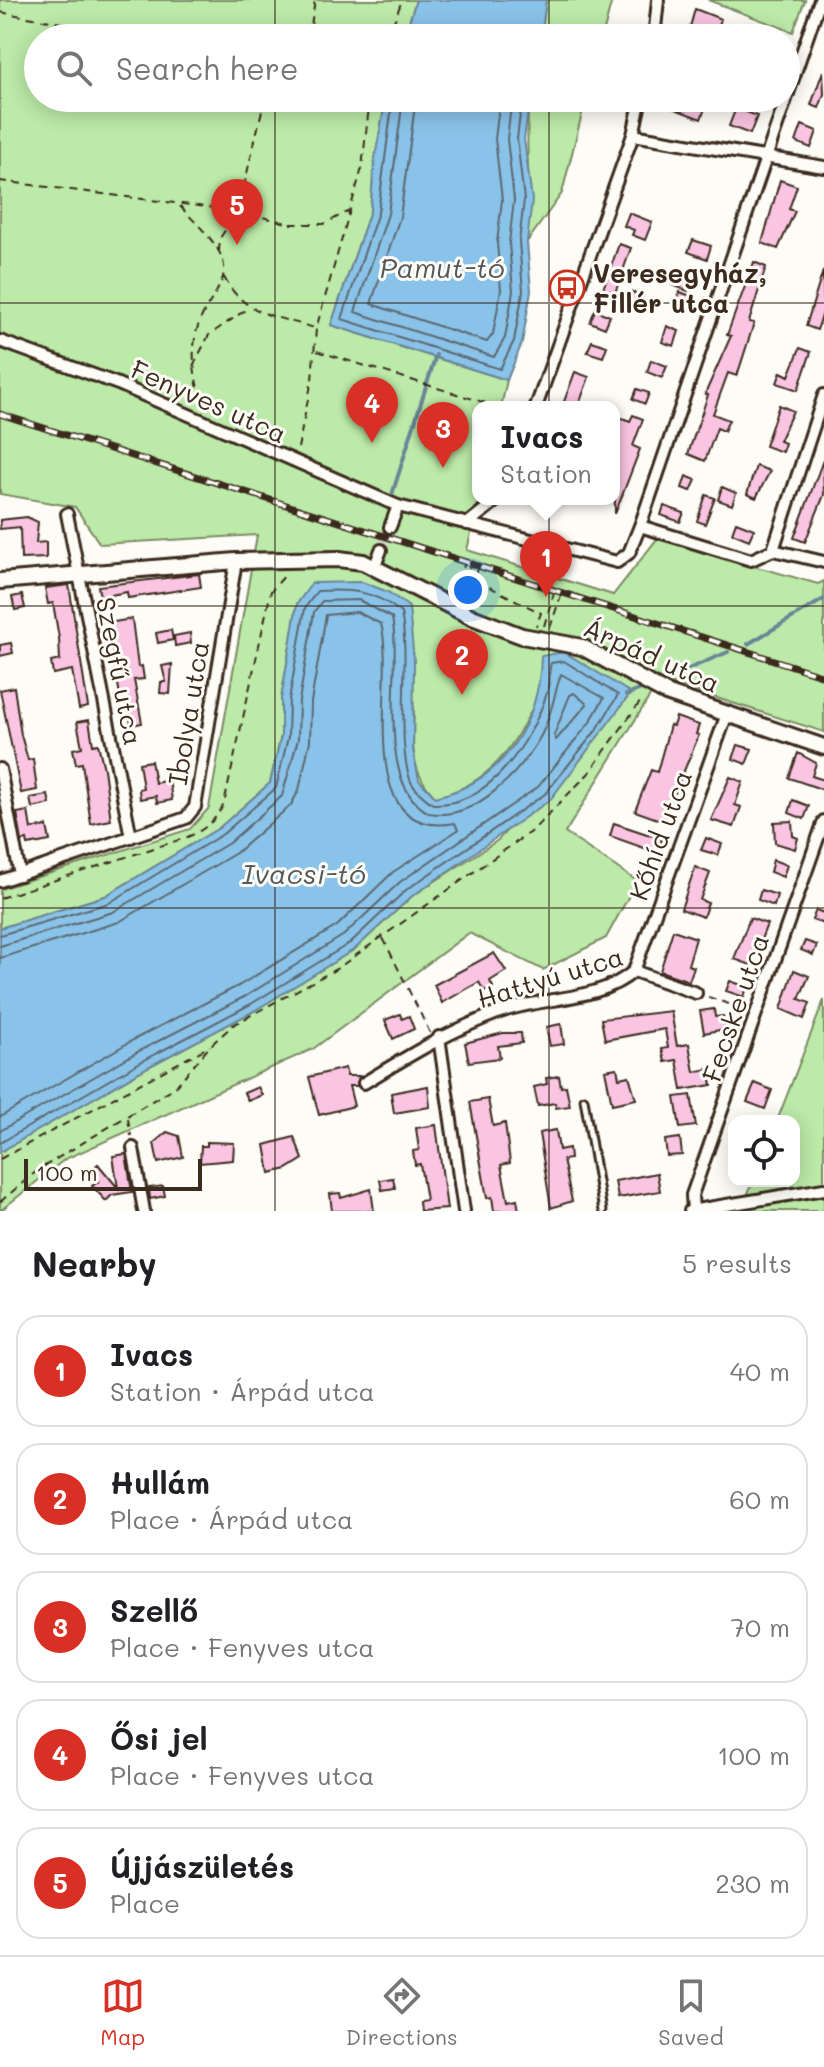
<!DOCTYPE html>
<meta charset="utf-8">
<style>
:root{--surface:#fff;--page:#f6f6f6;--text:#202124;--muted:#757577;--line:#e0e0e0;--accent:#d93025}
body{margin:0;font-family:Mali,sans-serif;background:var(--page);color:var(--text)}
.controls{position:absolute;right:24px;bottom:24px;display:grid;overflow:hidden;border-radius:16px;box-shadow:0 4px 20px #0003}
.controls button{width:72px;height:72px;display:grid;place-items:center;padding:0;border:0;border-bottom:2px solid var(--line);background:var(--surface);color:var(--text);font:40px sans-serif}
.scale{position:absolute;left:24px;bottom:20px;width:178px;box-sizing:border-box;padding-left:8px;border:4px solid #3b2a1e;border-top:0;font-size:22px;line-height:28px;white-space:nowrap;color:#3b2a1e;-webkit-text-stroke:6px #fdfcf7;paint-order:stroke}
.you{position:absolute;left:468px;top:590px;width:28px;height:28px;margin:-20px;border:6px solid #fff;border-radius:50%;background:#1a73e8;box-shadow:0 0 0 12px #1a73e833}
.badge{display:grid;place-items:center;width:52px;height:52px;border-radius:50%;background:var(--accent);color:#fff;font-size:26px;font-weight:700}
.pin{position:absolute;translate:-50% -66px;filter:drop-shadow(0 2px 4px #0008)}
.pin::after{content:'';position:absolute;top:42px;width:28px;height:24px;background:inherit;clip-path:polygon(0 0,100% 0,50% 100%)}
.popup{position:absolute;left:472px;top:401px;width:148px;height:104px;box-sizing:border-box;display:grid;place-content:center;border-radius:16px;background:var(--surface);filter:drop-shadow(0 2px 6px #0005);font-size:26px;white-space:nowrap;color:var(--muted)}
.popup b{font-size:30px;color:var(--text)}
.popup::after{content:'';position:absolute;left:50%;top:100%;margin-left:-16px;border:16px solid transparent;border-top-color:var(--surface)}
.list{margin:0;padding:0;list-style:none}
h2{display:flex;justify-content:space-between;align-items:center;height:104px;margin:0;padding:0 32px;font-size:34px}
h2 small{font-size:26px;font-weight:400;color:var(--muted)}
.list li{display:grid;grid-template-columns:52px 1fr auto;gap:24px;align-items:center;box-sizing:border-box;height:112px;margin:0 16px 16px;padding:0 16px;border:2px solid var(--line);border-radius:24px}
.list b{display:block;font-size:30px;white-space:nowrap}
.list p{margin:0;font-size:26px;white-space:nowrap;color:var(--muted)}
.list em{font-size:26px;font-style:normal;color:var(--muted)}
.icon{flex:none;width:44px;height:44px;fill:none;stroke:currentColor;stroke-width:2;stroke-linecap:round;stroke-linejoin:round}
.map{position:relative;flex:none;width:824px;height:1211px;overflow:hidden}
.search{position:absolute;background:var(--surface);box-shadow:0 4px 20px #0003;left:24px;right:24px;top:24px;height:88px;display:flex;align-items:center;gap:20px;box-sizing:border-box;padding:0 28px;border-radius:44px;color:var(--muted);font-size:30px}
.sheet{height:744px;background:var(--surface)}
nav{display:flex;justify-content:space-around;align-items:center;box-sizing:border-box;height:112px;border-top:2px solid var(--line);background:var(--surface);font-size:22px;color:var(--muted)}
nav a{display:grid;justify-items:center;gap:4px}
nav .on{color:var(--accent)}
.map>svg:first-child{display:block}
</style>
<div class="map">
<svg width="824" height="1211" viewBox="0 0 824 1211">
<rect width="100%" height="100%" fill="#fdfcf7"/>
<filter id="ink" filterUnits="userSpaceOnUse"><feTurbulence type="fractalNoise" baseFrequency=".0125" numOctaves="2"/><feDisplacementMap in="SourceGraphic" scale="16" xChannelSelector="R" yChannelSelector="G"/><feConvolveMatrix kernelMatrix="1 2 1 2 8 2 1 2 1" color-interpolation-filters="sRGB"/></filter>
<g filter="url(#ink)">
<!-- green -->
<path fill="#bceaa8" stroke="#7c8a63" stroke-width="2" d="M0,0H416L404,38H38V98H386L375,158L370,211L331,325L507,380L501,407H478L479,499L467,550L613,595L657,539L818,584L824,581V732L660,680L565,833L637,881L606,938L543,970L469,933L313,1049L65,1159L0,1211V1152L148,1067L254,1011L355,949L411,897L498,840L631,694L564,652C524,711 515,779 435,797C408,769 413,744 414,707L297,604L281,699V736L270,783L219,828L105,896L0,928V889L190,829L209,808L257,535L100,544L75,507L0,494Z
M546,0H612L602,38H541Z
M708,0H805L793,32Z
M530,98H586L562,193L527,242C533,193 523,147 530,98Z
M824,1000V1211H749L747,1196L753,1181H794V1121H777Z"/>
<!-- water -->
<path fill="#8ac3e9" stroke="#6a8698" stroke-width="2" d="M416,0H546L541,38H404Z
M386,98H530L524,139L532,200L527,242L531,291L522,343L507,380L331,325L370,211L375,158Z
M362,582L388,592L409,607L414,662L413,750L419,780L435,797C503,783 540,721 541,656L564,652L631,693L550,800L411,897L355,949L254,1011L148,1067L0,1152V928L105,896L219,828L270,783L281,736V699L297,604L312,583Z"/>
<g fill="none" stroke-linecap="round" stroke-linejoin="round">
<!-- shore -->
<path stroke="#5b676f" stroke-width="2" d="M393,98L378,212L342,319L500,369L514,341L523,291L519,242L524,200L517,139L522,98
M403,98L388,214L355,312L494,357L505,338L513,291L509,243L514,200L507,139L512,98
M416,98L400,217L371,304L487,342L493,334L501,290L497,243L502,200L495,139L500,98
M574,693L587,704L556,740L554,735L570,695Z
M0,935L109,903L223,834L276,788L288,737L289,700L305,608L317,591C350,589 375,590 401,613C411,661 395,742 411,782C415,790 426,799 433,804C491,806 531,741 547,693C550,683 548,672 551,663L564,661L618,695L598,728L545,794L406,890L350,943L251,1004L144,1060L0,1143
M0,946L113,912L229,843L282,796L298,739L299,701L314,612L322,601L359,600L392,618C403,673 373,783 429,813C474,822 519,773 539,739C551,719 554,694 561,674L604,698L590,722L538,787L400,882L344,935L246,996L139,1051L0,1131
M0,958L119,922L236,853L291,805L299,790L310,741L311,702L326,615L357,612L381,624C397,680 350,842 455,823L458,830L393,872L337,926L240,985L133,1040L0,1117"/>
<!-- stream -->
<path stroke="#6a8698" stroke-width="4" d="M391,498L436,355
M748,644L824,599
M660,681L728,652
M626,695L639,690"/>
</g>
<!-- building -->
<path fill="#f9c5e2" stroke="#3b2a1e" stroke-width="2" d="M695,9L721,19L716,34L706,31L703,38H687Z
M750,24L765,29L761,38H745Z
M823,71L824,94L819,108L811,105Z
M675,98H709L701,119L672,108Z
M736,108L757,116L750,134L729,126Z
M802,125L817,131L811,148L796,142Z
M780,180L797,186L789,209L795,211L778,249L762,243Z
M629,213L652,222L645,240L632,235L634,230L624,226Z
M693,240L711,246L707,259L688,252Z
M619,244L631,248L615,293L603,289Z
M754,262L766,267L749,322L754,323L737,376L728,373L713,414L729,420L724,431L717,428L705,461L688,454L708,395L705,394L731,336L727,335Z
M678,268L695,274L688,291L672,285Z
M823,271L824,310L817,330L806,326Z
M632,292L643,296L638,310L626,306Z
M680,292L691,296L686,308L675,304Z
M595,310L610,316L605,328L590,322Z
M667,326L679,331L674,346L662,342Z
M592,341L607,346L603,357L587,352Z
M800,348L811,352L798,390L777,383L781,372L789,376Z
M651,360L667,366L662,378L647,372Z
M575,372L589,377L578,407H562Z
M637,389L649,393L645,404L633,399Z
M779,405L793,411L779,441L785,443L782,452L765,446Z
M614,415L630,421L633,415L643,419L633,446L640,449L615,514Z
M823,460L824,495L805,542L794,538Z
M756,466L770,471L756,498L747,494Z
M686,476L696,480L691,491L682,488Z
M722,487L736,493L732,505L718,500Z
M706,495L715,498L705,524L697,521Z
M664,506L684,513L680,522L661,515Z
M27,517L38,522L36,543L46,542V558L21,559L20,527L0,529V520Z
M736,522L754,529L749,540L732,533Z
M199,574L201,587L128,598L127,592L100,597L98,586Z
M69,585L88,707L79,709L72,670L53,674L51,662L60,660L59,638L53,603L48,604L45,588Z
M22,595L25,608L15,610L12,597Z
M132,619L138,667L142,666L144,679L134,680L142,723L131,725L128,701L121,702L108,623Z
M171,630L173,640L158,643L156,633Z
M190,633L191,643L175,646L174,636Z
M11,643L13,653L0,656V645Z
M172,664L170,694L160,693L161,682H166L162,666Z
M14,687L21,735L28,760L33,759L37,790L21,793L0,690Z
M676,717L699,725L696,734L699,735L663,821L635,811L651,770L657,772L670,725L673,726Z
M89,720L93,745L98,744L104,769L111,820L91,824L82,763L76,764L73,749L82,747L77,722Z
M738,745L752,749L746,764L733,759Z
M798,753L816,763L812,776L824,780V790L789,778Z
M151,761L155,783L169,780L172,800L157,803L156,796L140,799L139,789L143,788L139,763Z
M730,777L743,782L735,805L741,807L734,827L711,820Z
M48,795L50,804L32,808L30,798Z
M793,800L809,806L804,819L789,813Z
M28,811L31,829L47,826L50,841L28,845L27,840L22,841L17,813Z
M792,821L793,836L798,838L795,849L775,843L774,822Z
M614,823L662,839L658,853L610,836Z
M706,838L722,844L718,855L701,850Z
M773,860L787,865L783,877L770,872Z
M695,867L710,873L700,900L708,903L703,917L681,909Z
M761,890L777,895L774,906L758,900Z
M816,910L824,913V924L812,920Z
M750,918L767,924L751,965L734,959Z
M673,930L696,938L688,965L694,967L689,981L660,971Z
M805,941L817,945L813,955L801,950Z
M494,953L506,971L490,981L493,987L484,991L479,982L442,1003L434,985Z
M794,970L809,976L799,999L810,1003L804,1019L781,1009Z
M730,981L747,987L744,997L726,991Z
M714,1009L715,1017L723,1016L725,1029L704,1033L700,1011Z
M671,1011L677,1046L689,1044L694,1072L709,1069L712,1085L682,1090L677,1060L665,1062L662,1049L668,1048L665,1029L605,1040L601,1019Z
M400,1014L402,1019L409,1016L414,1029L393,1039L385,1020Z
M561,1024L564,1044L550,1046L546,1027Z
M503,1033H521L522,1043L498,1046L500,1058L469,1062L465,1043Z
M345,1068L347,1076H359L357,1086H349L354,1106L319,1115L309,1077Z
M617,1068L619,1078L629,1076L636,1099L612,1104L605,1070Z
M559,1076L561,1087L566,1086L570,1106L556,1108L555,1103L538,1106L534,1087L547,1084L546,1078Z
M755,1083L772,1090L765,1109L747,1102Z
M428,1086L430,1107L394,1113L391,1093Z
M258,1087L262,1095L248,1101L244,1093Z
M691,1095L696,1126L680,1128L675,1097Z
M488,1099L493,1126L505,1123L510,1163L501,1165L508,1201L517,1199L519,1211H494L492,1197L487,1198L470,1102Z
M436,1125L447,1209L420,1211L419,1201L426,1200L420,1164L415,1165L413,1151L419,1150L416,1128Z
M556,1130L559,1150L569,1148L570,1159L563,1160L572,1201L551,1208L539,1133Z
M167,1132L179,1136L183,1157L158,1163L154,1143Z
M294,1137L303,1159L287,1169L270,1173L265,1145Z
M680,1138L682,1155L667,1156L665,1140Z
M207,1142L234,1143L233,1160L200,1163L201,1146H207Z
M126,1154L132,1192L112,1195L106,1201L92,1186L99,1181L90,1171L98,1164L118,1188L113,1156Z
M657,1173L660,1191L618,1198L615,1181Z
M393,1178L395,1188L382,1190L380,1180Z
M163,1186L165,1196L150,1199L149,1188Z
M371,1189L374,1211H332L330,1194L340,1193L341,1198Z"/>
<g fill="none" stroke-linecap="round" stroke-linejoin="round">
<!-- street-tunnel -->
<path stroke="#d6d2cc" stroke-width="10" stroke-dasharray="10 5" stroke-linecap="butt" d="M381,550L390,527"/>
<!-- lane casing -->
<g stroke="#3b2a1e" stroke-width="11">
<path id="lane" d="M584,1099L603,1211"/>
</g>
<!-- street casing -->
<g stroke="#3b2a1e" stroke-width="16">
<path id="street" d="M654,38L658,0
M633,135L824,167
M0,341L118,384L398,506L617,562L629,553L640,526L820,0
M536,407L633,135L641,98
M67,514L131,837
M467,524L498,499
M640,526L751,560L773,550L824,562
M390,527L398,506
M773,550L824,395
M375,566L381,550
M0,769L20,875
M0,881L186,818L195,807L236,561
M634,971L696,993
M439,1037L464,1211
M364,1083C408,1056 451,1030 500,1012C543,996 599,1002 634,971L727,714
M133,1148L144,1211
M690,1211L824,1189
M693,1211L692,1195L824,821"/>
</g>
<!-- secondary casing -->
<g stroke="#3b2a1e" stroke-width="20">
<path id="secondary" d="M0,581L236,561L339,559L363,562L472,617L522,636L582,647L666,693L824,747"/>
</g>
<!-- path -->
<path stroke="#3b2a1e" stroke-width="2" stroke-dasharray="8 6" stroke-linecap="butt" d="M0,12L145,38
M309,38L315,0
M388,38L402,0
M0,181L238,211L291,224H324L349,211
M180,206C194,222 221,244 224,266C226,283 209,301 202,316C188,346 194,377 203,407
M219,251L220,238L238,211L265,98
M224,277C242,314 278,317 315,328
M317,351L499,407
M193,366L209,335L247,309
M298,448L312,380L316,329L362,168L370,98
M478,569L474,579L541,613L536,626
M457,595L464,565
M461,595L469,567
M544,626L554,593
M550,628L561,595
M0,898L185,838C205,830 214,822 224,804L271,591L287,573
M383,938L430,1033
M708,997L744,1009
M128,1119L131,1136
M0,1159L210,1046
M0,1202L38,1170L175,1087L211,1045L233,1025L338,968L533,830L589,773L643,698"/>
<!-- lane -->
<use href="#lane" stroke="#fdfcf7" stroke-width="5"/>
<!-- street -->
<use href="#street" stroke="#fdfcf7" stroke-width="10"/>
<!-- secondary -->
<use href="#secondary" stroke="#fdfcf7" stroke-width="14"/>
<!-- rail casing -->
<g stroke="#3b2a1e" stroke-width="7">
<path id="rail" d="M0,414L824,676"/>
</g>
<!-- rail -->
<use href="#rail" stroke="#fdfcf7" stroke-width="4" stroke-dasharray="12" stroke-linecap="butt"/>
</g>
</g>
<!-- grid -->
<path fill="none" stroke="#3b2a1e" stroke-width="2" stroke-opacity="0.55" d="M275,0V38M549,0V38M275,98V1211M549,98V1211M0,303H824M0,606H824M0,908H824"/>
<!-- icons -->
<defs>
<g id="bus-ring" transform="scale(1.8)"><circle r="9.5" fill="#fdfcf7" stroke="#c8321e" stroke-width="1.5"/><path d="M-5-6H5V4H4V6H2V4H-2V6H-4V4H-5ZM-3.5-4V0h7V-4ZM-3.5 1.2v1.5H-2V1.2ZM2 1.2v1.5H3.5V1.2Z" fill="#c8321e"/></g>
</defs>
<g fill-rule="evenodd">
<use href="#bus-ring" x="567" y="288"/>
</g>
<g text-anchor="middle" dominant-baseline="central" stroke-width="6" stroke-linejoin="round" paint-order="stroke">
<!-- poi labels -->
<g font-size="26" font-weight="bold" fill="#3b2a1e" stroke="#fdfcf7" text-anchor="start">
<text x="593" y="273">Veresegyház,<tspan x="593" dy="30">Fillér utca</tspan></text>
</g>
<!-- street labels -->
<g font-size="26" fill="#3b2a1e" stroke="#fdfcf7">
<text transform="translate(209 401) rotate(24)">Fenyves utca</text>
<text transform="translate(652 655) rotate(24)">Árpád utca</text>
<text transform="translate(120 671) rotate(79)">Szegfű utca</text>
<text transform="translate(188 713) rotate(-81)">Ibolya utca</text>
<text transform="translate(660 835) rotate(-70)">Kőhíd utca</text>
<text transform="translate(550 977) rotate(-17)">Hattyú utca</text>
<text transform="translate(735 1008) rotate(-71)">Fecske utca</text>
</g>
<!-- water labels -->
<g font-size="28" font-style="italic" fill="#53585b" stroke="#fdfcf7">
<text x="442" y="267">Pamut-tó</text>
<text x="304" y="873">Ivacsi-tó</text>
</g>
</g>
</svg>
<div class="controls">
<button><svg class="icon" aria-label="locate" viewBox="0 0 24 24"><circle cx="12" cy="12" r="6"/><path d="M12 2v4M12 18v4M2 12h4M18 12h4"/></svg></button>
</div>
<div class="scale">100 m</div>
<div class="you"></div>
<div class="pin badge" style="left:546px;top:597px">1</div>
<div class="popup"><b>Ivacs</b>Station</div>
<div class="pin badge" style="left:462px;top:695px">2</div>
<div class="pin badge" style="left:443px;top:468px">3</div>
<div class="pin badge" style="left:372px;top:443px">4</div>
<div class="pin badge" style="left:237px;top:245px">5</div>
<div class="search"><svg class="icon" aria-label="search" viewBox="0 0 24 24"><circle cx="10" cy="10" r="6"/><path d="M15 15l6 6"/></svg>Search here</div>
</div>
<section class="sheet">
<h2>Nearby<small>5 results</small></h2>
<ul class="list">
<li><span class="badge">1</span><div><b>Ivacs</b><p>Station · Árpád utca</p></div><em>40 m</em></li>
<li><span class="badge">2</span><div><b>Hullám</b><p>Place · Árpád utca</p></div><em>60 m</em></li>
<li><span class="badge">3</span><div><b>Szellő</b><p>Place · Fenyves utca</p></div><em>70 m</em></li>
<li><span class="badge">4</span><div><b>Ősi jel</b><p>Place · Fenyves utca</p></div><em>100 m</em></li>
<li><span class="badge">5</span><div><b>Újjászületés</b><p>Place</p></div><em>230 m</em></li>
</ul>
</section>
<nav>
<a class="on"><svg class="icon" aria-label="map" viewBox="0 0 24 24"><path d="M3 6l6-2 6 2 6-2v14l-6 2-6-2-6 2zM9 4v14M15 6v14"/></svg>Map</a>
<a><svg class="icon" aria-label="directions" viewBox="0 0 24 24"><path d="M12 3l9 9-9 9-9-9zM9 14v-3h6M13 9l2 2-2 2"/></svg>Directions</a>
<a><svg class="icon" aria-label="saved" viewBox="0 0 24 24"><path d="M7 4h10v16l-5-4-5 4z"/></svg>Saved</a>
</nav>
